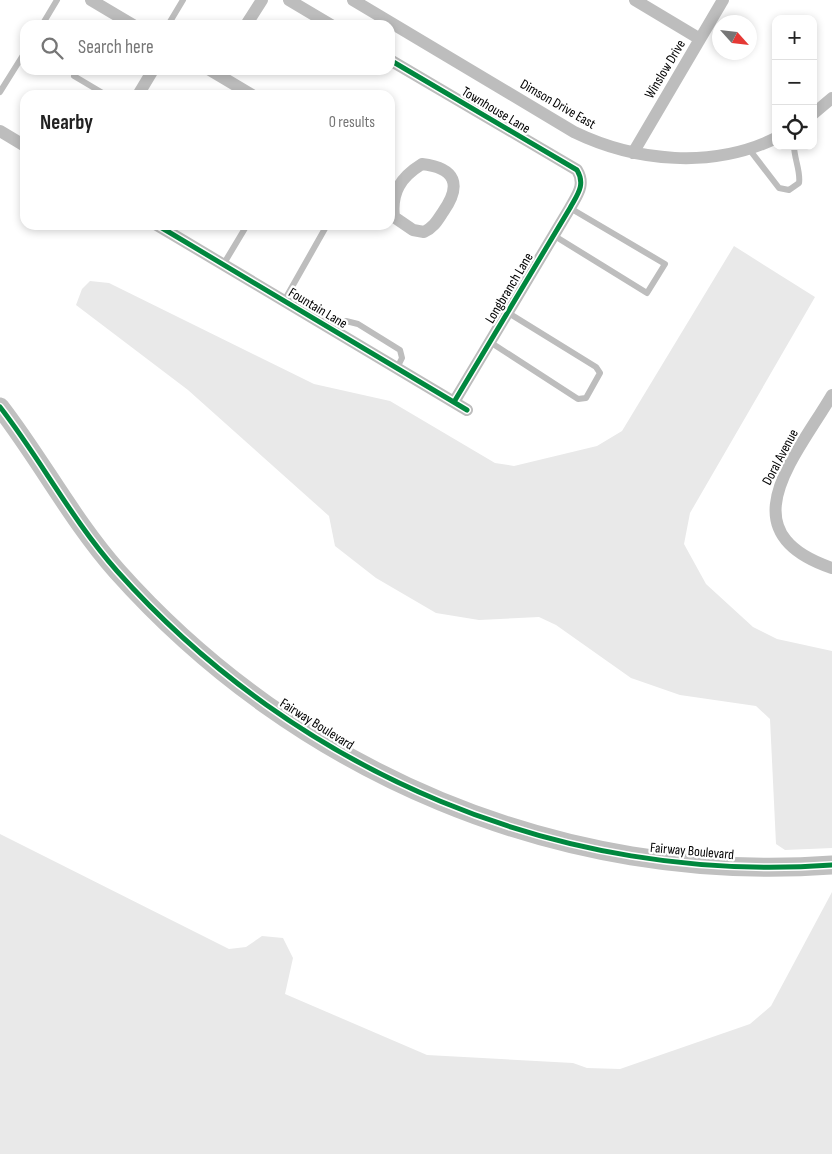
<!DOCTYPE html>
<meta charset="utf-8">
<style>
:root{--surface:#fff;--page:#f6f6f6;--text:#222;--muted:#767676;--line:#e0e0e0}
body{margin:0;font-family:"Sofia Sans Condensed",sans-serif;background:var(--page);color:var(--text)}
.controls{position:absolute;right:15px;top:15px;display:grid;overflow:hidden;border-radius:10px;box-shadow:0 2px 8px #0003}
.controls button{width:45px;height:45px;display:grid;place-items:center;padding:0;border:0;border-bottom:1px solid var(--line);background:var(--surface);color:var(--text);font:25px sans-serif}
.compass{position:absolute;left:712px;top:15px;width:45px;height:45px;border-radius:50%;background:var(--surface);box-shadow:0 2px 8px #0003;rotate:117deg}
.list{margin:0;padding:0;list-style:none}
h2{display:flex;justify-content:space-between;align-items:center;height:65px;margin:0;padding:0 20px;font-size:21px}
h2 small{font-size:16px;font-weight:400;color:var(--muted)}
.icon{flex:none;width:28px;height:28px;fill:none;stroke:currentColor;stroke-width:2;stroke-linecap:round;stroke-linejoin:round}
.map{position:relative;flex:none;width:832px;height:1154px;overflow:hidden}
.search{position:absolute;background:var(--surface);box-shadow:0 2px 8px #0003;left:20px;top:20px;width:375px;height:55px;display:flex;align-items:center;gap:12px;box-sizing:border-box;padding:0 18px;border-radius:15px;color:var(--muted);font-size:19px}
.panel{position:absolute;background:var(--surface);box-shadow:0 2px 8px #0003;left:20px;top:90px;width:375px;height:140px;border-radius:15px}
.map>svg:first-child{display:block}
</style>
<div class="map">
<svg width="832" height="1154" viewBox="0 0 832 1154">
<rect width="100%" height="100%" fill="#fff"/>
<!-- green -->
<path fill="#e9e9e9" d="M734,246L815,297L690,513L684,544L706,584L753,627L777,639L832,651V848L785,850L776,844L770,719L756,706L680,695L631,678L556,625L539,617L479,620L436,613L376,578L335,546L329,516L188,390L76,305L82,289L90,281L109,283L314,384L390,401L495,463L514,466L597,446L622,431Z
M0,834L229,949L246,947L262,936L283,938L293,958L285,994L427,1055L573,1063L587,1068L620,1069L750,1024L771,1006L832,892V1154H0Z"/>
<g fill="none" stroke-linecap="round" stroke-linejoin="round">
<!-- lane -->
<path stroke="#bdbdbd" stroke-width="6" d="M42,25L57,0
M168,25L183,0
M74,76L106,95
M0,92L25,52
M749,149L779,188L789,190L799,183C801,172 794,158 794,146
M553,235L647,293L665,264L570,208
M223,265L247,225
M284,301L327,225
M336,332L346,321L358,324L400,350L402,358L397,368
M490,342L578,399L586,398L600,373L596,367L507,312"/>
<!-- street -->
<path stroke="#bdbdbd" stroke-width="12" d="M91,0L133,25
M289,0L331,25
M353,0L574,132C636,162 713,169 776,138
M635,0L700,39
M246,25L262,0
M390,60L577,170C586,185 577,195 570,208L454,402
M210,70L252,95
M138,95L153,70
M813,114L832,98
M0,131L25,146
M633,153L723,0
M422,164C456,168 462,185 443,212C437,221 434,227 424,232L413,230L394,217C391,192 401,177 422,164Z
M157,225L467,410
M832,395C795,458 726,532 832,568"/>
<!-- secondary -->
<path stroke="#c0c0c0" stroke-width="19" d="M0,407C41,460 72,520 117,571C297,773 561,885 832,865"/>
<!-- cycleway casing -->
<g stroke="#fff" stroke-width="8">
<path id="cycleway" d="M390,60L577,170C586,185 577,195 570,208L454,402
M157,225L467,410
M0,407C41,460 72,520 117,571C297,773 561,885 832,865"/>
</g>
<!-- cycleway -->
<use href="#cycleway" stroke="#00873e" stroke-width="5"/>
</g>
<g text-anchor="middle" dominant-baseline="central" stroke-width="4.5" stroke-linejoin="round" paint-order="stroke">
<!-- street labels -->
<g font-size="14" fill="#000" stroke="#fff">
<text transform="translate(665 69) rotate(-59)">Winslow Drive</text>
<text transform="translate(558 104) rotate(30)">Dimson Drive East</text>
<text transform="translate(496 110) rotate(31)">Townhouse Lane</text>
<text transform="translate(509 288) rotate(-59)">Longbranch Lane</text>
<text transform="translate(318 308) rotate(31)">Fountain Lane</text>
<text transform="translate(780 457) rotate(-62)">Doral Avenue</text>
<text transform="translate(317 724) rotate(32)">Fairway Boulevard</text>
<text transform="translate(692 851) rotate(5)">Fairway Boulevard</text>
</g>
</g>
</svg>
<div class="controls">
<button>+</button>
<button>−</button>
<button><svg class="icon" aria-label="locate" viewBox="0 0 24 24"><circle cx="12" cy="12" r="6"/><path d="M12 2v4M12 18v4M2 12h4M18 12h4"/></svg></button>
</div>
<svg class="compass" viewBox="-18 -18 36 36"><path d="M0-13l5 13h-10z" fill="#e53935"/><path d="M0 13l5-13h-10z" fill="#767676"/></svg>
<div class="search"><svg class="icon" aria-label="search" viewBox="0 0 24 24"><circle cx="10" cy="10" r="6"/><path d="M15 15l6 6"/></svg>Search here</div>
<section class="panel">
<h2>Nearby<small>0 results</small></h2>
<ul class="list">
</ul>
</section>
</div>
